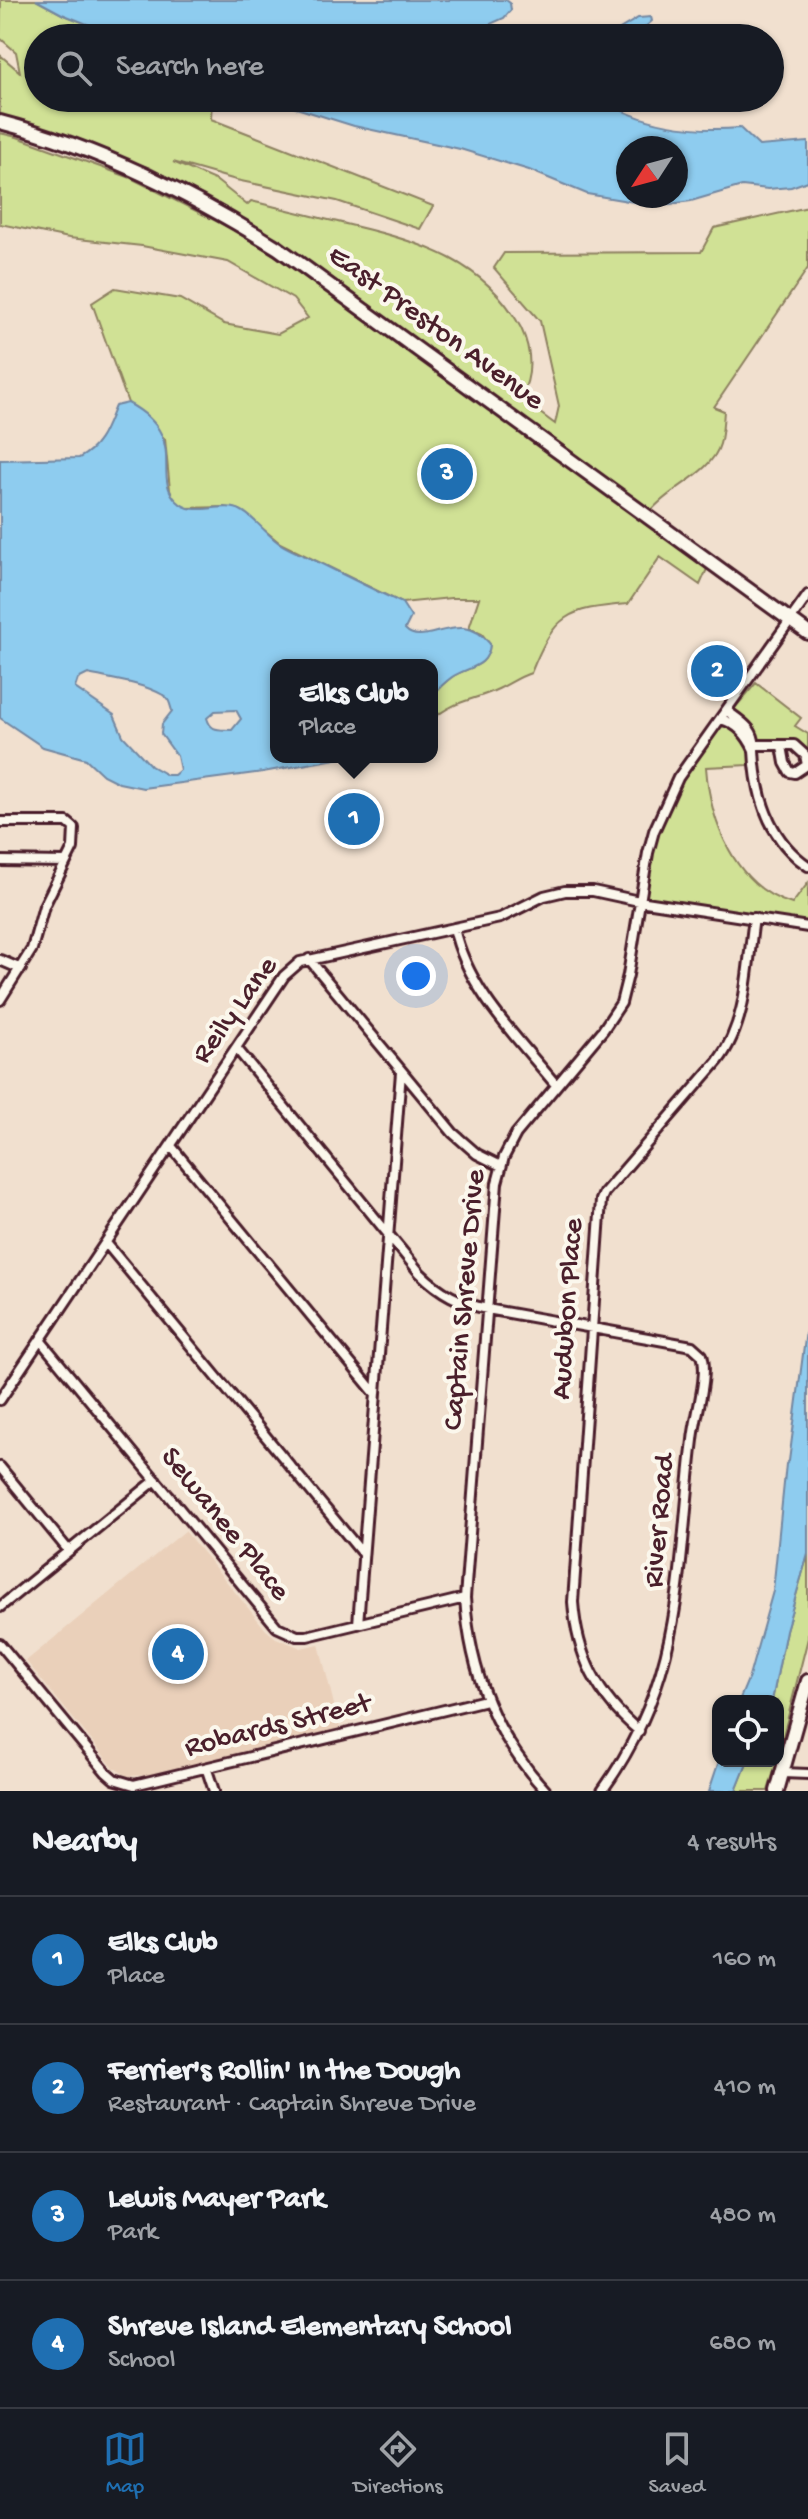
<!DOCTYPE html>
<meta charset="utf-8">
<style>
:root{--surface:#171b24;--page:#20242c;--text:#f1f3f6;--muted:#9ea1a6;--line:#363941;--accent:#1f6fb2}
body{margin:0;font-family:"Gochi Hand",sans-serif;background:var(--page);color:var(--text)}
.controls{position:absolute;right:24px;bottom:24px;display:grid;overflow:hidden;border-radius:16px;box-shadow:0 2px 6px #0004}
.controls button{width:72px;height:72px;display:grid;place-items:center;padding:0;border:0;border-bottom:2px solid var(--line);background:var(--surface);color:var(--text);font:40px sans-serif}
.compass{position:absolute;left:616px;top:136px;width:72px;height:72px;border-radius:50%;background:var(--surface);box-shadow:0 2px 6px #0004;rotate:234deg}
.you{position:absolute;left:416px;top:976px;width:28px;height:28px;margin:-20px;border:6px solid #fff;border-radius:50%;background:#1a73e8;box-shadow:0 0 0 12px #1a73e833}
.badge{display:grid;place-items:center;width:52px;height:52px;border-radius:50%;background:var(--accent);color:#fff;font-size:26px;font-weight:700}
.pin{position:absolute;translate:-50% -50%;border:4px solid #fff;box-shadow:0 2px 8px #0006}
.popup{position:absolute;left:270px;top:659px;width:168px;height:104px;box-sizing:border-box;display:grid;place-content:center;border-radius:16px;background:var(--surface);filter:drop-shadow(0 2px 6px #0005);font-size:26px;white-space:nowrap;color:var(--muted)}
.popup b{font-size:30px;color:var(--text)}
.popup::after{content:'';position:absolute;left:50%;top:100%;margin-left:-16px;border:16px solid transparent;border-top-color:var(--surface)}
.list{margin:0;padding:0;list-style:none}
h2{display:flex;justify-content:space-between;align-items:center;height:104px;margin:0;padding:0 32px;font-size:34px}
h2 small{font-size:26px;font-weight:400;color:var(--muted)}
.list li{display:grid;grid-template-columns:52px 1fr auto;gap:24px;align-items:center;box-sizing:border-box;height:128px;padding:0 32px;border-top:2px solid var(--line)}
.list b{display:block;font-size:30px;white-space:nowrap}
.list p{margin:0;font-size:26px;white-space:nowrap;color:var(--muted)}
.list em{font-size:26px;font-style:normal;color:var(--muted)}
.icon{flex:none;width:44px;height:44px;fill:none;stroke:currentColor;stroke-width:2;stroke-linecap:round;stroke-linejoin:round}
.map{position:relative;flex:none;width:808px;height:1791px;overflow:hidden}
.search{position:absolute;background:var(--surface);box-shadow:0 2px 6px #0004;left:24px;right:24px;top:24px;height:88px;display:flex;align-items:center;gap:20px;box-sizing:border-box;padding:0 28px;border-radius:44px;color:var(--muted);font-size:30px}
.sheet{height:616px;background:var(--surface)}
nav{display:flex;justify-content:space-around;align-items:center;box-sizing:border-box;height:112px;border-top:2px solid var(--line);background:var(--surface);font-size:22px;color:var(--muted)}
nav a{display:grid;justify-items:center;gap:4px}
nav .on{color:var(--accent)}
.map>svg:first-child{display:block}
</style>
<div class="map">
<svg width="808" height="1791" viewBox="0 0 808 1791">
<rect width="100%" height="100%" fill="#f1e0cf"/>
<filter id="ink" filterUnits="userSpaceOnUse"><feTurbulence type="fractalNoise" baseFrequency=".0125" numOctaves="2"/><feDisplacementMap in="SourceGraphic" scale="16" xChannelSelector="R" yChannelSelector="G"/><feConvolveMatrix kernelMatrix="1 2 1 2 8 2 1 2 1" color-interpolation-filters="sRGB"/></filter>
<g filter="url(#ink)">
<!-- built -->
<path fill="#ead0ba" d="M185,1531L266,1630L276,1638L301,1648L319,1644L340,1729L155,1775L127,1776L113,1767L26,1661Z"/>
<!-- green -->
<path fill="#d0e195" stroke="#8d8060" stroke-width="2" d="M1,0H36L62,14L123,38H38V98H212L211,119L433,206L420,229L337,201L236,180L173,162L217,181L247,205L251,201C285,209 319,218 354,226C422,242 486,262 521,328C532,351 533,377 520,398L555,424L559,406L540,321L494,268L504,253L701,252L714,228L808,207V268L714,407L724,411C723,422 723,434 720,444C712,473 669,488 651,511L312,263L218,204L150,168L0,115V55L20,72L16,52L0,38Z
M0,133L17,137L131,178L228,227L274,255L643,520L707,569L700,585L660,557L628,604C566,609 555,614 531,673C518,677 508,685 496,690C472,701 452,701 432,720V696C438,689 445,682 452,677C469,666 488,668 490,644L482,634L469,628L479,598H451L402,603L280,543L240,510L224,507L185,508L174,500L170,490L165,439L128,403L92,303L115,288L180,299L224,324L278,334L308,318L293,299L228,262L142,246L69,238L0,224Z
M756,683L801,718L795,726L808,734V765L801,748L755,745L732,715L734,709Z
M726,723L748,737L755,760L749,765L706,767C710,822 735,887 792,904L808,883V927L639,901L654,831L678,778L705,738Z
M808,1554V1638L778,1756V1701H772L786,1630Z
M748,1761H777L768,1791H736Z"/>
<!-- water -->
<path fill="#8eccef" stroke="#7387a1" stroke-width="2" fill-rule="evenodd" d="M36,0H506L510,3L511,10L504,18L477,30L474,38H122L62,14Z
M651,17L652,21L633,38H605L638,18Z
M264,98H600C640,125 692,132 740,128L759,146L808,142V181L791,187L768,189L742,186L691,201L657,206L587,194L529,170L460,149L354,126ZM628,148H676V196H628Z
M128,403C191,437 150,475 177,501C194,519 222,500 242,511C256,519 266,534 279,543C291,551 306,556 318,562C346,576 374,590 402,603L411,617L405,629C424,650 460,606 490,644C488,668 469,666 452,677C445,682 438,689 432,696V665H276V757H347L263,772L143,788L119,783L103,775L86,759L43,747L0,718V460L79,458C101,447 106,427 115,406ZM88,674C110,679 143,683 163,695C169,698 170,704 172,711L162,724L161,734L177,756L180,770L174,775H167L151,766L123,736L114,715L75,688L78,679ZM236,710L241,719L232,730C219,729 211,732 207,718L215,711Z
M808,1316V1554L786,1630L772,1701H739L749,1677L773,1591L786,1464L789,1461Z
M719,1761H748L736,1791H709Z"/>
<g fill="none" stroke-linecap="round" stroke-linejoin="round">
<!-- street casing -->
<g stroke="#4a1f2b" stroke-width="14">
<path id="street" d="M721,719C738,724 747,735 754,750C757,730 742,722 727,711
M755,745H794L805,755L807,765L795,773L790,772L785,763L782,746
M754,750C756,795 769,840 808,866
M0,822H67L74,828L73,848L44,906L32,949L0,1000
M0,861L65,862
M454,928C468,991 517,1037 556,1085
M309,959L453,1133L477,1154L501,1166
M0,960L21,969
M237,1049L420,1273C440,1293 460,1303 487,1309L692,1346L702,1355C709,1375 695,1417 693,1440C677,1573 685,1676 602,1791
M171,1146L374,1392
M106,1243L362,1553
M40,1340L277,1627L297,1636H307L465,1598
M0,1400L284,976L300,962L500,918L544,896L565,891H593L639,901L808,927
M0,1467L69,1551
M0,1607L156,1480
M358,1624L401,1072
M0,1644L106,1772L114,1779L134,1785L486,1700
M639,1731C597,1696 577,1656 573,1602L601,1200L604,1193L718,1061C748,1022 747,965 754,918
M207,1770L214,1791
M783,1773L808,1774
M546,1791C495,1736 470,1673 465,1598L497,1183L504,1157L516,1134L603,1030L621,1003L628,975L648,853L654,831L678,778L808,595"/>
</g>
<!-- secondary casing -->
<g stroke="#4a1f2b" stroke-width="18">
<path id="secondary" d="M0,122C100,148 191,194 278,248L808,633
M777,1791L808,1681"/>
</g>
<!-- street -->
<use href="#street" stroke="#fbf7ec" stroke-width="8"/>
<!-- secondary -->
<use href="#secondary" stroke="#fbf7ec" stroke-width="12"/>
</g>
</g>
<g text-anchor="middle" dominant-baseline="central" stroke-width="8" stroke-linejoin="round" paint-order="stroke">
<!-- street labels -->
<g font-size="30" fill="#4a1f2b" stroke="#fbf7ec">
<text transform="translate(435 329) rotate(36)">East Preston Avenue</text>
<text transform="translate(236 1011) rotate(-54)">Reily Lane</text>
<text transform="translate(466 1300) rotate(-85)">Captain Shreve Drive</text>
<text transform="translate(569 1309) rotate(-86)">Audubon Place</text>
<text transform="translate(661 1521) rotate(-85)">River Road</text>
<text transform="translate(224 1525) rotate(51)">Sewanee Place</text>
<text transform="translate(278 1727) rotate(-14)">Robards Street</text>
</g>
</g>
</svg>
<div class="controls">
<button><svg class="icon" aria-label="locate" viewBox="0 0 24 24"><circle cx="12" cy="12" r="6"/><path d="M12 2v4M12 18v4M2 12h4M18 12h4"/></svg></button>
</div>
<svg class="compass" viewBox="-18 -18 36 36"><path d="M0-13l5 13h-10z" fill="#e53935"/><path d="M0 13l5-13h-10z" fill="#9ea1a6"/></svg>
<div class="you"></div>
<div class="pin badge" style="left:354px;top:819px">1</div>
<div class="popup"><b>Elks Club</b>Place</div>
<div class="pin badge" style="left:717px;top:671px">2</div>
<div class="pin badge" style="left:447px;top:474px">3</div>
<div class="pin badge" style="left:178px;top:1654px">4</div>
<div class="search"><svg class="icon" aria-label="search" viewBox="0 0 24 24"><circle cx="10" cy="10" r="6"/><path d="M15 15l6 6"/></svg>Search here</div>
</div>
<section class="sheet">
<h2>Nearby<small>4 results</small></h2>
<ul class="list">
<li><span class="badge">1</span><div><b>Elks Club</b><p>Place</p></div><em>160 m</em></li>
<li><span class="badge">2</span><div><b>Ferrier's Rollin' In the Dough</b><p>Restaurant · Captain Shreve Drive</p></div><em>410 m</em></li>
<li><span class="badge">3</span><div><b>Lewis Mayer Park</b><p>Park</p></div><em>480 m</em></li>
<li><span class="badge">4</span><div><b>Shreve Island Elementary School</b><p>School</p></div><em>680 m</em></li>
</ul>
</section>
<nav>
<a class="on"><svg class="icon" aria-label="map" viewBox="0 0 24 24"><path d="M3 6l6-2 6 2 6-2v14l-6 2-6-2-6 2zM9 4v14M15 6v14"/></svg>Map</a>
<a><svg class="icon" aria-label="directions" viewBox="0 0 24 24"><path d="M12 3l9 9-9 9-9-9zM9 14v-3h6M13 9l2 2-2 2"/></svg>Directions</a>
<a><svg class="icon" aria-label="saved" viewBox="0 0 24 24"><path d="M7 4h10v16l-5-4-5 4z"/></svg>Saved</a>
</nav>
